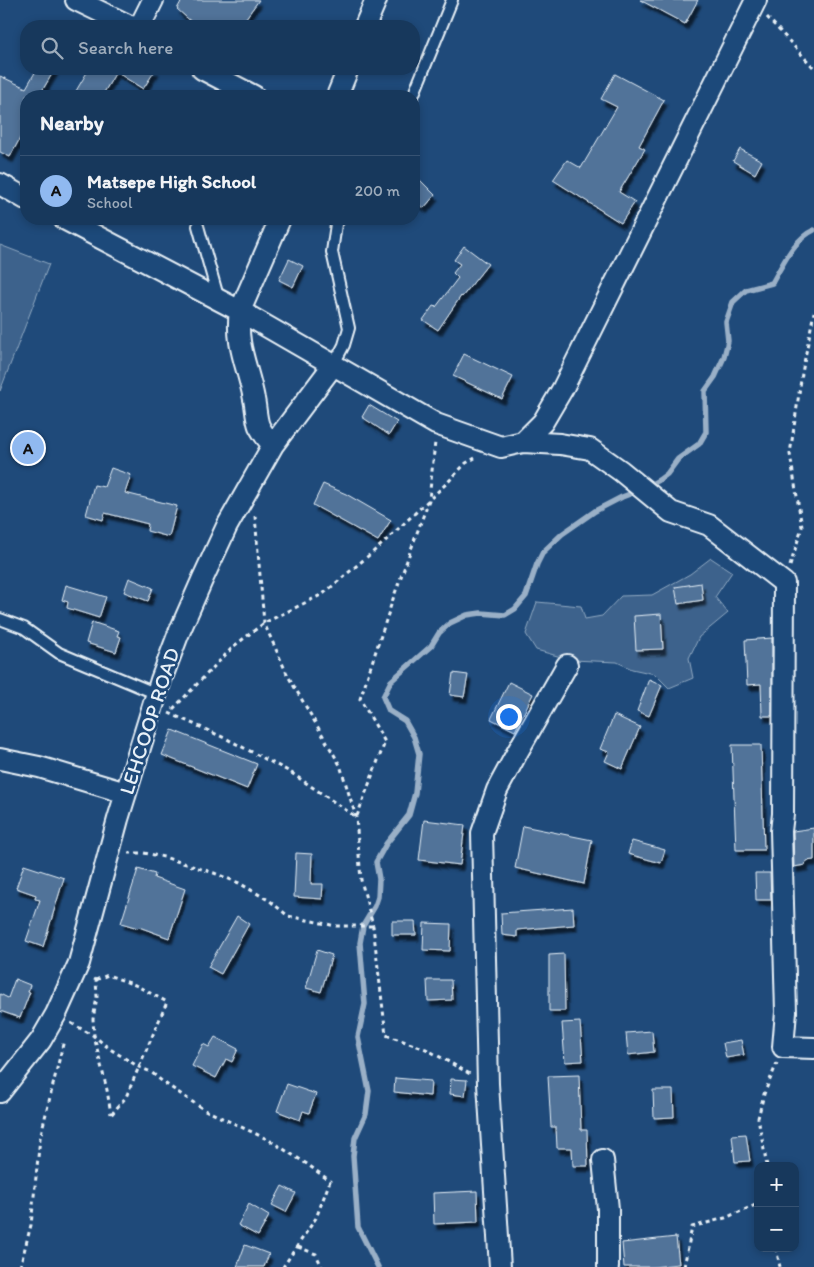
<!DOCTYPE html>
<meta charset="utf-8">
<style>
:root{--surface:#17385c;--page:#244365;--text:#f1f3f6;--muted:#9eacbb;--line:#365272;--accent:#90b9f0}
body{margin:0;font-family:Itim,sans-serif;background:var(--page);color:var(--text)}
.controls{position:absolute;right:15px;bottom:15px;display:grid;overflow:hidden;border-radius:10px;box-shadow:0 2px 8px #0003}
.controls button{width:45px;height:45px;display:grid;place-items:center;padding:0;border:0;border-bottom:1px solid var(--line);background:var(--surface);color:var(--text);font:25px sans-serif}
.you{position:absolute;left:508px;top:716px;width:18px;height:18px;margin:-12px;border:4px solid #fff;border-radius:50%;background:#1a73e8;box-shadow:0 0 0 8px #1a73e833}
.badge{display:grid;place-items:center;width:32px;height:32px;border-radius:50%;background:var(--accent);color:#111;font-size:16px;font-weight:700}
.pin{position:absolute;translate:-50% -50%;border:2px solid #fff;box-shadow:0 1px 5px #0006}
.list{margin:0;padding:0;list-style:none}
h2{display:flex;justify-content:space-between;align-items:center;height:65px;margin:0;padding:0 20px;font-size:21px}
h2 small{font-size:16px;font-weight:400;color:var(--muted)}
.list li{display:grid;grid-template-columns:32px 1fr auto;gap:15px;align-items:center;box-sizing:border-box;height:70px;padding:0 20px;border-top:1px solid var(--line)}
.list b{display:block;font-size:19px;white-space:nowrap}
.list p{margin:0;font-size:16px;white-space:nowrap;color:var(--muted)}
.list em{font-size:16px;font-style:normal;color:var(--muted)}
.icon{flex:none;width:28px;height:28px;fill:none;stroke:currentColor;stroke-width:2;stroke-linecap:round;stroke-linejoin:round}
.map{position:relative;flex:none;width:814px;height:1267px;overflow:hidden}
.search{position:absolute;background:var(--surface);box-shadow:0 2px 8px #0003;left:20px;top:20px;width:400px;height:55px;display:flex;align-items:center;gap:12px;box-sizing:border-box;padding:0 18px;border-radius:20px;color:var(--muted);font-size:19px}
.panel{position:absolute;background:var(--surface);box-shadow:0 2px 8px #0003;left:20px;top:90px;width:400px;height:135px;border-radius:20px}
.map>svg:first-child{display:block}
</style>
<div class="map">
<svg width="814" height="1267" viewBox="0 0 814 1267">
<defs>
<filter id="shadow"><feDropShadow dx="3" dy="5.5" stdDeviation="1" flood-color="#0009"/></filter>
</defs>
<rect width="100%" height="100%" fill="#1f4a7a"/>
<filter id="ink" filterUnits="userSpaceOnUse"><feTurbulence type="fractalNoise" baseFrequency=".02" numOctaves="2"/><feDisplacementMap in="SourceGraphic" scale="10" xChannelSelector="R" yChannelSelector="G"/><feConvolveMatrix kernelMatrix="1 2 1 2 8 2 1 2 1" color-interpolation-filters="sRGB"/></filter>
<g filter="url(#ink)">
<!-- green -->
<path fill="#3c628c" stroke="#92aac2" d="M0,245L49,264L0,391Z
M711,558L732,572L715,597L728,613L699,637L689,658L693,678L669,688L655,674L632,669L617,662L572,660L536,650L526,634L537,602L581,606L585,619L602,616L621,596L652,595L690,574Z"/>
<g fill="none" stroke-linecap="round" stroke-linejoin="round">
<!-- stream -->
<path stroke="#9ab0c7" stroke-width="5.5" d="M378,1267L358,1227L353,1156L355,1138L366,1114L369,1091L358,1037L365,1004L360,943L363,926L375,906L378,897L379,879L376,862L386,844L409,815L415,793L419,754L414,737L405,721L389,711L383,697L391,681L431,646L439,633L450,623L467,615L481,613L505,615L515,609L526,596L537,564L543,552L562,534L595,511L622,497L643,489L659,480L667,474L678,459L699,444L706,432L705,391L715,377L724,357L728,341L726,322L733,302L746,290L772,283C783,264 794,239 814,230"/>
</g>
<!-- building -->
<path fill="#517399" stroke="#e8f1f8" filter="url(#shadow)" d="M182,0H259L240,26H196L177,9Z
M640,0H698L685,24Z
M37,69H55L39,96H26V127L10,157L0,152V76L26,88Z
M89,69H156L143,89L116,72L102,96H73Z
M615,74L664,100L639,146L645,149L619,192L635,202L621,223L553,180L567,160L581,168L617,107L601,99Z
M740,149L762,161L755,174L733,161Z
M414,174L435,195L424,208L414,200Z
M464,246L488,264L462,297L461,296L438,330L423,320L433,306L436,307L458,278L453,273L460,264L454,260Z
M289,259L303,266L293,287L279,280Z
M464,354L513,377L502,399L453,376Z
M369,405L397,422L389,435L362,417Z
M111,468L131,475L125,493L177,506L169,537L147,531L148,524L105,513L103,520L86,515L94,485L104,487Z
M323,484L346,494L391,520L378,541L313,505Z
M129,578L153,588L148,601L124,592Z
M701,583L703,600L678,604L675,587Z
M66,585L106,597L99,618L67,608L68,602L62,600Z
M661,614L663,649L636,650L634,616Z
M92,622L119,631L117,636L121,637L116,652L86,643Z
M772,638V716H762L761,684L747,685L745,640Z
M453,673L468,675L464,697L450,695Z
M649,679L662,685L649,716L637,711Z
M509,682L533,694L515,731L491,719Z
M614,715L640,727L622,769L605,761L609,752L600,749Z
M172,730L257,764L247,789L162,755Z
M732,745H761L764,850H736Z
M424,820L465,825L460,865L419,860Z
M523,826L592,840L584,884L515,868Z
M814,828V860L806,861L805,865L794,867L793,831Z
M632,841L665,850L661,863L628,854Z
M296,853L312,854L311,884H323L322,899L294,897Z
M24,865L64,878L43,947L26,941L40,900L35,899L36,895L16,888Z
M138,869L155,874L154,878L185,889L169,938L139,927L138,928L121,923Z
M755,873H770L771,900H756Z
M573,908L574,925L517,930V937L502,935L501,913Z
M237,916L249,924L221,974L208,967Z
M392,921H415L416,935H392Z
M424,923L451,924L450,951L423,950Z
M317,950L332,955L321,992L306,988Z
M564,954L565,1011H549V955Z
M15,979L30,985L28,992H30L20,1018L0,1011V994L8,998Z
M427,980H451L452,1000L428,1001Z
M580,1022L583,1061L565,1062L562,1023Z
M652,1031L654,1052L628,1055L626,1033Z
M215,1037L238,1049L232,1062L226,1059L216,1078L192,1066L203,1044L209,1047Z
M741,1040L744,1055L726,1058L723,1043Z
M579,1075L581,1130H587L588,1166H573L572,1148H557L556,1127H551L548,1076Z
M395,1078L431,1081L430,1096L394,1092Z
M451,1079L467,1080L465,1096L450,1094Z
M287,1084L316,1094L309,1113L303,1111L300,1120L277,1111Z
M653,1090H673L674,1117L654,1118Z
M746,1134L750,1161L735,1162L732,1135Z
M282,1186L296,1193L286,1212L272,1205Z
M477,1191L478,1222L434,1224L433,1193Z
M249,1204L269,1216L258,1236L238,1225Z
M676,1237L679,1264L653,1267H624L622,1243Z
M245,1245L269,1254L264,1267H237Z"/>
<g fill="none" stroke-linecap="round" stroke-linejoin="round">
<!-- service casing -->
<g stroke="#e8f1f8" stroke-width="14">
<path id="service" d="M413,96L452,0
M198,226L219,300
M334,364L344,345L349,328L332,252L336,224L340,219
M0,619L24,628L59,653L157,694"/>
</g>
<!-- minor casing -->
<g stroke="#e8f1f8" stroke-width="24">
<path id="minor" d="M76,0L130,26
M140,26L153,0
M365,26L376,0
M202,69L254,96
M337,96L348,69
M0,184L26,199
M64,219L240,311L436,424L501,447L523,442L543,422L563,388L756,0
M523,442L560,444L590,449L621,471L671,512L709,525L784,583L783,814L781,831L786,1012L783,1047L814,1048
M273,445C267,439 263,434 259,426C256,418 256,408 254,399C248,366 235,346 240,311L280,219
M0,759L39,767L126,793
M0,1092L41,1040L56,1014L79,963L118,819L161,680L178,635L203,578L227,526L273,445L334,364
M603,1160L608,1209V1267
M500,1267L488,1084L482,833L497,790L518,751L567,665"/>
</g>
<!-- path -->
<path stroke="#e8f1f8" stroke-width="3" stroke-dasharray="4 4" stroke-linecap="butt" d="M767,17L814,68
M255,516L264,623L288,676L340,765L356,817L361,880L373,926L386,1035L426,1049L470,1074
M790,566L802,527L790,454L802,373L814,312
M173,709L234,646L264,623L323,594L380,546L448,482L466,463L475,458
M169,713L227,739L290,772L356,817
M357,816L385,742L360,699L394,596L429,500L435,442
M128,853H144L164,857L214,873L239,883L270,901L288,916L336,926H373
M94,979L96,980L97,997L93,1019L94,1036L107,1090L111,1114
M96,980L108,975L135,985L167,1002L126,1097L111,1115
M71,1023L94,1036L110,1049L139,1067L151,1072L163,1082L203,1109L269,1140L307,1164L330,1181L316,1218L283,1267
M767,1166L758,1118L764,1094L777,1063
M298,1247L316,1254L322,1267
M776,1248L780,1267
M20,1267L31,1225L40,1138L64,1040
M684,1267L692,1227L725,1218L758,1204"/>
<!-- service -->
<use href="#service" stroke="#1f4a7a" stroke-width="10"/>
<!-- minor -->
<use href="#minor" stroke="#1f4a7a" stroke-width="20"/>
</g>
</g>
<g text-anchor="middle" dominant-baseline="central" stroke-width="5" stroke-linejoin="round" paint-order="stroke">
<!-- street labels -->
<g font-size="21" fill="#e8f1f8" stroke="#1f4a7a">
<text transform="translate(149 721) rotate(-72)">LEHCOOP ROAD</text>
</g>
</g>
</svg>
<div class="controls">
<button>+</button>
<button>−</button>
</div>
<div class="you"></div>
<div class="pin badge" style="left:28px;top:448px">A</div>
<div class="search"><svg class="icon" aria-label="search" viewBox="0 0 24 24"><circle cx="10" cy="10" r="6"/><path d="M15 15l6 6"/></svg>Search here</div>
<section class="panel">
<h2>Nearby<small></small></h2>
<ul class="list">
<li><span class="badge">A</span><div><b>Matsepe High School</b><p>School</p></div><em>200 m</em></li>
</ul>
</section>
</div>
